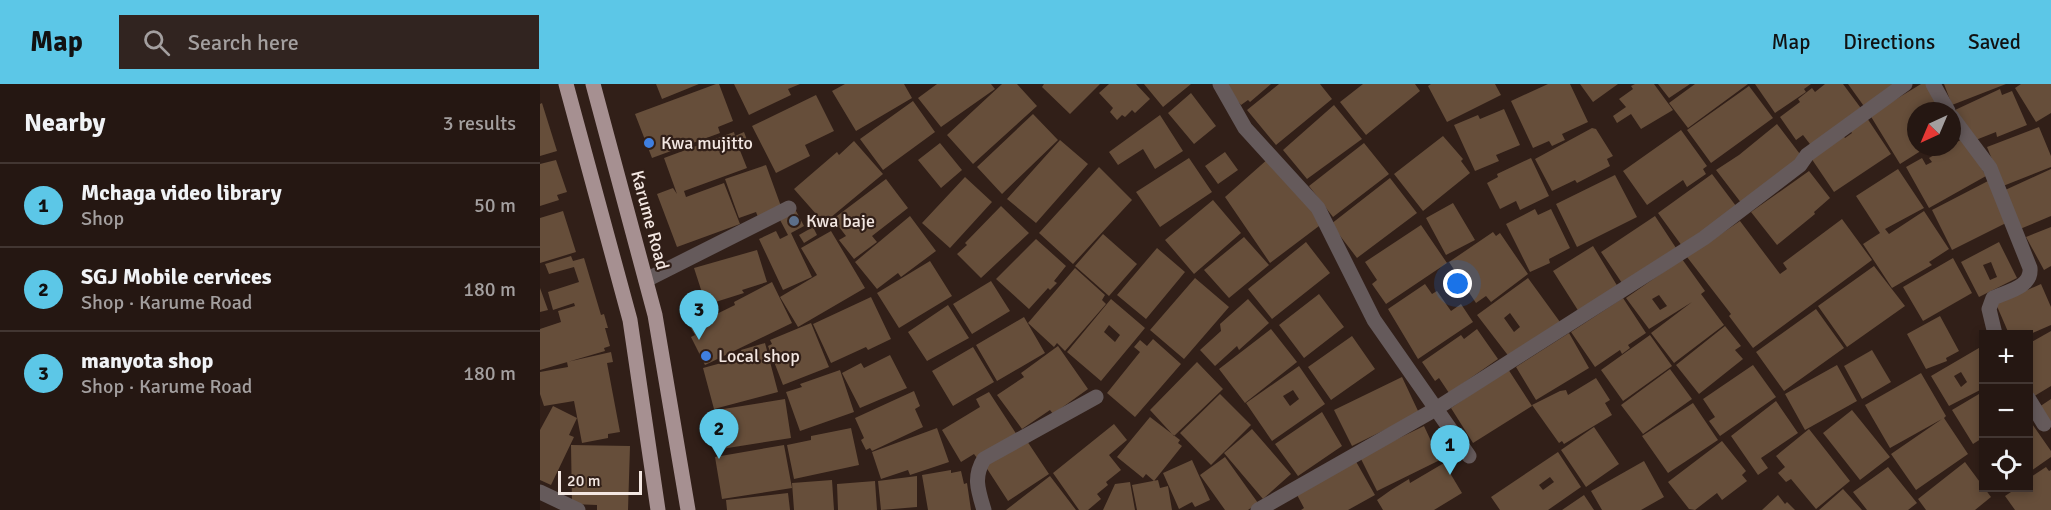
<!DOCTYPE html>
<meta charset="utf-8">
<style>
:root{--surface:#251712;--page:#312420;--text:#f1f3f6;--muted:#a39f9f;--line:#423632;--accent:#5cc7e7}
body{margin:0;font-family:Signika,sans-serif;background:var(--page);color:var(--text)}
.controls{position:absolute;right:18px;bottom:18px;display:grid;overflow:hidden;border-radius:0px;box-shadow:0 3px 9px #0003}
.controls button{width:54px;height:54px;display:grid;place-items:center;padding:0;border:0;border-bottom:2px solid var(--line);background:var(--surface);color:var(--text);font:30px sans-serif}
.compass{position:absolute;left:1367px;top:18px;width:54px;height:54px;border-radius:50%;background:var(--surface);box-shadow:0 3px 9px #0003;rotate:224deg}
.scale{position:absolute;left:18px;bottom:15px;width:84px;box-sizing:border-box;padding-left:6px;border:3px solid #f3e7e2;border-top:0;font-size:16px;line-height:21px;white-space:nowrap;color:#f3e7e2;-webkit-text-stroke:4px #311f18;paint-order:stroke}
.you{position:absolute;left:918px;top:200px;width:21px;height:21px;margin:-15px;border:4px solid #fff;border-radius:50%;background:#1a73e8;box-shadow:0 0 0 9px #1a73e833}
.badge{display:grid;place-items:center;width:39px;height:39px;border-radius:50%;background:var(--accent);color:#111;font-size:20px;font-weight:700}
.pin{position:absolute;translate:-50% -50px;filter:drop-shadow(0 2px 3px #0008)}
.pin::after{content:'';position:absolute;top:32px;width:21px;height:18px;background:inherit;clip-path:polygon(0 0,100% 0,50% 100%)}
.list{margin:0;padding:0;list-style:none}
h2{display:flex;justify-content:space-between;align-items:center;height:78px;margin:0;padding:0 24px;font-size:26px}
h2 small{font-size:20px;font-weight:400;color:var(--muted)}
.list li{display:grid;grid-template-columns:39px 1fr auto;gap:18px;align-items:center;box-sizing:border-box;height:84px;padding:0 24px;border-top:2px solid var(--line)}
.list b{display:block;font-size:22px;white-space:nowrap}
.list p{margin:0;font-size:20px;white-space:nowrap;color:var(--muted)}
.list em{font-size:20px;font-style:normal;color:var(--muted)}
.icon{flex:none;width:33px;height:33px;fill:none;stroke:currentColor;stroke-width:2;stroke-linecap:round;stroke-linejoin:round}
.map{position:relative;flex:none;width:1511px;height:426px;overflow:hidden}
header{display:flex;align-items:center;gap:36px;box-sizing:border-box;height:84px;padding:0 30px;background:var(--accent);color:#111}
header strong{font-size:28px}
nav{display:flex;gap:33px;margin-inline-start:auto;font-size:21px}
.search{width:420px;height:54px;background:var(--page);display:flex;align-items:center;gap:15px;box-sizing:border-box;padding:0 21px;border-radius:0px;color:var(--muted);font-size:22px}
main{display:flex}
aside{flex:1;background:var(--surface)}
.map>svg:first-child{display:block}
</style>
<header>
<strong>Map</strong>
<div class="search"><svg class="icon" aria-label="search" viewBox="0 0 24 24"><circle cx="10" cy="10" r="6"/><path d="M15 15l6 6"/></svg>Search here</div>
<nav><a>Map</a><a>Directions</a><a>Saved</a></nav>
</header>
<main>
<aside>
<h2>Nearby<small>3 results</small></h2>
<ul class="list">
<li><span class="badge">1</span><div><b>Mchaga video library</b><p>Shop</p></div><em>50 m</em></li>
<li><span class="badge">2</span><div><b>SGJ Mobile cervices</b><p>Shop · Karume Road</p></div><em>180 m</em></li>
<li><span class="badge">3</span><div><b>manyota shop</b><p>Shop · Karume Road</p></div><em>180 m</em></li>
</ul>
</aside>
<div class="map">
<svg width="1511" height="426" viewBox="0 0 1511 426">
<rect width="100%" height="100%" fill="#311f18"/>
<!-- building -->
<path fill="#664e3a" fill-rule="evenodd" d="M116,0H159L122,15Z
M176,0H179L193,37L178,43L180,49L112,74L95,30Z
M194,0H260L248,5L251,11L209,31Z
M305,0H364L372,14L316,47L292,7Z
M397,0H451L455,5L401,43L378,14Z
M462,0H477L497,22L433,80L407,51Z
M504,0H560L530,30L502,3Z
M569,0H596L610,15L595,29L592,26L585,33L582,31L577,36L570,28L573,24L559,9Z
M604,0H651L623,23Z
M683,0H731L710,18L708,16L701,21Z
M739,0H780L792,15L736,61L707,26Z
M823,0H875L880,7L826,51L800,18Z
M891,0H955L961,11L907,38L888,2Z
M1008,0H1030L1048,38L1022,50L1025,56L1012,62L1009,57L993,64L971,17Z
M1040,0H1078L1053,18Z
M1095,0H1114L1133,26L1101,45L1091,30L1077,39L1073,32L1086,23L1079,15L1093,5L1091,2Z
M1118,0H1150L1129,14Z
M1155,0H1208L1148,44L1129,19Z
M1215,0H1271L1264,5L1266,8L1235,29Z
M1285,0H1303L1323,27L1273,64L1263,51L1256,56L1240,33L1260,18L1258,15L1272,4L1275,8Z
M1308,0H1362L1326,25Z
M1381,0H1388L1404,27H1376V63H1387L1360,80L1330,31Z
M1404,0H1466L1412,21Z
M1481,0H1511V29L1496,38L1475,4Z
M1209,2L1233,34L1171,79L1147,46Z
M1460,5L1462,11L1472,7L1487,41L1457,53L1456,48L1428,59L1415,26Z
M651,9L676,42L654,60L628,29Z
M276,11L294,47L265,61L270,72L236,89L212,42Z
M373,17L395,48L343,86L320,55Z
M2,19L17,67L0,72V20Z
M794,21L822,55L767,95L743,66Z
M964,25L980,61L956,71L959,77L935,87L914,41L938,31L940,35Z
M493,30L518,56L462,110L437,83Z
M620,31L643,67L615,85L603,65L578,81L569,68Z
M1327,34L1351,70L1294,108L1269,71L1302,50L1305,54L1312,49L1309,45Z
M1237,40L1263,74L1202,120L1176,86L1199,71Z
M1499,43L1511,72V83L1463,102L1447,63Z
M1052,44L1056,45L1073,72L1067,75L1070,82L1037,99L1035,96L1012,107L995,75Z
M1141,46L1167,82L1163,85L1166,90L1147,103L1143,96L1107,121L1083,87Z
M194,48L195,52L204,48L209,61L199,64L207,84L144,107L146,113L184,99L200,140L137,163L117,110L133,104L137,110L124,74Z
M903,52L923,75L921,77L930,89L883,127L854,90Z
M1424,54L1446,92L1389,124L1366,83L1382,74L1386,81L1392,78L1389,74Z
M520,56L548,80L496,139L467,115Z
M314,57L343,90L284,139L254,105L297,68L299,71Z
M400,59L422,86L401,104L378,76Z
M824,59L849,90L793,133L769,102Z
M685,68L698,86L678,100L665,82Z
M649,74L672,108L620,143L596,108Z
M729,74L783,139L730,179L685,113Z
M991,74L1009,112L980,126L976,117L960,125L947,99L958,93L957,90Z
M16,76L27,108L17,111L19,116L0,122V80Z
M226,81L242,125L218,133L216,128L199,134L185,95Z
M559,83L592,116L533,180L499,149Z
M1358,85L1384,124L1345,145L1349,150L1384,127L1409,165L1389,178L1392,181L1352,204L1323,160L1340,149L1316,112Z
M1511,85V132L1480,145L1463,107Z
M1269,87L1290,114L1274,128L1275,130L1237,161L1211,128Z
M1172,90L1196,122L1142,162L1118,129Z
M1075,91L1097,133L1037,163L1016,120Z
M425,93L452,118L410,164L382,139Z
M850,94L877,129L817,174L791,140Z
M346,95L368,124L332,152L337,158L314,175L299,156L306,152L293,135Z
M1448,97L1468,138L1412,166L1392,126Z
M673,116L701,149L654,190L625,156Z
M913,119L935,156L906,171L886,134Z
M461,122L489,149L441,194L417,170L427,161L425,159Z
M255,125L264,142L251,149L272,193L243,206L219,155L236,147L240,155L248,151L239,134Z
M995,125L998,131L1011,125L1030,164L1009,175L1010,179L990,188L966,140Z
M23,127L36,168L0,179V134Z
M370,132L396,167L361,193L358,189L337,205L315,178Z
M1115,132L1138,167L1084,202L1061,168Z
M1302,135L1332,176L1213,264L1189,232L1191,230L1147,173L1200,137L1240,190L1247,185L1243,179Z
M881,141L907,179L846,220L832,200L837,196L825,178Z
M273,143L277,151L264,159L259,151Z
M1511,143V182L1504,186L1486,153Z
M291,147L325,204L258,243L240,213L277,191L261,164Z
M953,148L956,152L960,149L988,190L951,218L946,212L936,219L909,178Z
M563,150L597,180L569,212L535,182Z
M704,153L729,181L689,214L664,186Z
M496,155L526,182L514,197L517,199L510,206L508,204L489,225L456,195Z
M766,158L790,189L732,235L708,205Z
M1459,158L1477,194L1439,213L1421,178ZM1451,178L1457,193L1450,196L1443,181Z
M1053,162L1078,203L1039,228L1013,187Z
M617,164L645,188L606,235L577,211Z
M217,166L227,198L202,206L204,209L166,221L154,184Z
M31,172L33,177L44,174L61,231L64,230L68,244H65L70,262L64,264L65,267L0,286V245L21,238L18,227L35,222L34,219L13,226L8,208L39,198L34,183L9,190L5,180Z
M1413,174L1432,209L1383,237L1363,203Z
M1142,175L1165,207L1161,210L1184,241L1134,279L1111,249L1152,218L1109,245L1086,214ZM1119,211L1127,222L1120,226L1112,215Z
M390,177L412,212L359,244L337,209Z
M1334,182L1365,222L1307,263L1278,222Z
M535,184L565,211L562,216L566,220L525,267L517,259L514,263L488,239Z
M655,194L689,223L644,275L610,246Z
M988,194L1020,238L970,274L937,231ZM970,229L980,243L974,248L964,234Z
M451,197L470,227L432,250L413,220Z
M232,198L252,239L165,281L151,253L155,251L150,243L195,221L194,218Z
M885,200L892,210L897,207L911,227L921,220L933,238L878,275L848,225Z
M1501,200L1511,223V241L1490,250H1469L1456,220Z
M0,204L8,226L0,228Z
M779,210L804,243L764,274L739,241Z
M331,213L351,255L328,266L326,263L291,279L273,240Z
M1083,214L1106,249L1088,261L1090,264L1082,270L1080,266L1055,283L1031,248Z
M571,215L605,244L561,297L527,268ZM569,241L580,251L575,258L564,248Z
M708,215L729,239L699,266L697,262L675,282L660,266L681,247L680,240Z
M408,221L429,254L387,277L368,248Z
M1276,225L1304,264L1244,307L1216,268Z
M1400,232L1419,267L1406,274L1407,277L1386,285L1367,250Z
M484,233L505,269L457,297L436,261Z
M271,239L289,283L243,301L228,262L232,260L230,256Z
M1185,242L1201,262L1195,266L1203,275L1159,310L1136,281Z
M731,245L757,278L705,319L679,285Z
M937,245L958,275L909,309L899,294L895,297L882,278L921,251L924,255Z
M1511,247V302L1491,314L1488,311V265L1493,262L1490,259Z
M1029,249L1049,284L996,316L976,283Z
M1110,251L1132,282L1083,317L1061,286Z
M812,252L835,285L791,316L768,283Z
M613,255L641,280L595,333L567,309L600,268L594,263L600,256L607,262Z
M225,259L238,308L174,325L163,284L185,278L184,275L202,270L201,266Z
M1444,261V304L1409,322L1391,292ZM1421,288L1427,298L1421,303L1414,292Z
M518,262L548,305L513,330L510,326L482,345L457,311L484,293L481,289Z
M433,263L454,298L413,322L392,287Z
M1332,266L1351,298L1322,315L1304,282Z
M71,268L73,278L67,279L80,348L68,350V354L42,359L34,317L4,322L0,310V288L28,283L27,278Z
M350,271L367,304L320,324L302,289L321,279L324,284Z
M657,278L683,305L634,352L610,326Z
M1213,281L1236,313L1180,352L1169,337L1175,333L1163,315Z
M1297,281L1317,317L1265,346L1245,310Z
M759,282L785,320L732,357L706,319ZM753,306L759,315L750,322L743,312Z
M968,285L992,322L933,359L911,324Z
M1130,285L1152,315L1103,350L1081,321Z
M300,286L314,328L260,347L246,308L262,303L260,300Z
M1381,289L1406,332L1404,334L1428,370L1376,406L1351,370L1402,335L1350,364L1325,321Z
M862,293L879,329L812,362L794,326Z
M1056,294L1070,316L1065,319L1072,331L1024,360L1022,357L1019,359L992,321L1020,307L1026,306L1028,311Z
M374,307L380,322L375,325L383,343L332,367L330,364L326,366L321,356L324,354L315,334Z
M1444,307V353L1433,360L1412,326Z
M449,308L477,351L437,374L434,370L421,378L402,346L440,323L436,315Z
M680,310L711,341L671,381L640,349Z
M245,315L251,354L175,366L169,330L177,329V326Z
M1511,315V339L1499,323Z
M1236,317L1258,349L1221,374L1228,384L1218,391L1191,352Z
M1153,319L1178,356L1128,389L1102,352Z
M13,322L37,334L29,351L34,353L11,401L0,396V346Z
M1312,326L1350,373L1320,396L1283,349Z
M782,328L802,362L758,392L735,360Z
M610,333L640,356L638,359L642,362L614,397L606,390L603,394L577,373Z
M1488,334L1511,367V373L1488,389Z
M574,340L587,356L569,371L581,386L566,398L568,401L557,410L561,415L548,426H539L513,389Z
M884,342L900,376L837,407L820,373Z
M1054,343L1079,380L1046,403L1021,366Z
M311,344L319,381L254,395L247,361L271,356V352Z
M397,344L409,378L370,391L368,386L341,395L332,368Z
M712,345L751,390L723,415L684,369Z
M1269,345L1310,397L1276,425L1251,395L1246,398L1238,389L1245,383L1236,372Z
M487,357L509,390L468,417L444,380Z
M1182,357L1206,387L1202,391L1207,397L1182,416L1177,409L1155,426L1149,425L1128,398Z
M31,361L90,362L88,426H57V421L32,420Z
M244,361L252,404L182,415L175,373Z
M1018,368L1041,403L1008,426H960L951,413ZM1010,393L1014,398L1003,406L999,401Z
M685,373L718,419L708,426H685L660,391Z
M814,374L835,411L808,426H761L764,424L756,409Z
M652,376L670,416L655,423L652,418L639,425L623,389Z
M1104,377L1124,413L1101,426H1062L1051,407Z
M1425,378L1451,413L1435,426H1386L1378,415Z
M904,379L922,409L894,426H843L837,416L851,406L869,395L870,399Z
M1348,383L1377,419L1368,426H1327L1313,408Z
M1506,383L1509,387L1511,386V426H1475L1465,412L1477,404H1488V395Z
M411,386V389L421,387L424,400L427,399L431,426H388L382,391Z
M377,392V423L341,426L338,397Z
M510,392L536,426H466Z
M292,396L294,426H254L252,399Z
M618,396L620,404L628,402L632,426H597L592,401Z
M335,397L337,426H298L297,400Z
M590,398L595,426H563L575,400Z
M1303,405L1322,426H1279Z
M248,409L250,426H187L186,416Z
M1044,411L1054,426H1022Z
M1238,411L1245,420L1247,418L1255,426H1222Z"/>
<g fill="none" stroke-linecap="round" stroke-linejoin="round">
<!-- street -->
<path stroke="#655a5b" stroke-width="15" d="M680,0L705,44L778,124L834,236L929,372
M1393,0L1408,27
M1412,33L1450,84L1490,184C1492,203 1468,207 1453,214L1449,225L1455,250
M106,196L249,124
M1488,314L1504,340
M0,408L38,426
M444,426C438,406 433,393 444,375L556,313
M718,426L894,326L1164,154L1260,81L1267,71L1365,0"/>
<!-- primary -->
<path stroke="#a69091" stroke-width="15" d="M26,0L90,236L118,426
M53,0L115,231L148,426"/>
</g>
<!-- markers -->
<g fill="#3f7fe0" stroke="#311f18" stroke-width="2">
<circle cx="109" cy="59" r="6"/>
<circle cx="166" cy="272" r="6"/>
</g>
<circle fill="#5c6f8a" stroke="#311f18" stroke-width="2" cx="254" cy="137" r="6"/>
<g text-anchor="middle" dominant-baseline="central" stroke-width="4.5" stroke-linejoin="round" paint-order="stroke">
<!-- poi labels -->
<g font-size="18" fill="#f3e7e2" stroke="#311f18" text-anchor="start">
<text x="121" y="59">Kwa mujitto</text>
<text x="266" y="137">Kwa baje</text>
<text x="178" y="272">Local shop</text>
</g>
<!-- street labels -->
<g font-size="18" fill="#f3e7e2" stroke="#311f18">
<text transform="translate(110 136) rotate(75)">Karume Road</text>
</g>
</g>
</svg>
<div class="controls">
<button>+</button>
<button>−</button>
<button><svg class="icon" aria-label="locate" viewBox="0 0 24 24"><circle cx="12" cy="12" r="6"/><path d="M12 2v4M12 18v4M2 12h4M18 12h4"/></svg></button>
</div>
<svg class="compass" viewBox="-18 -18 36 36"><path d="M0-13l5 13h-10z" fill="#e53935"/><path d="M0 13l5-13h-10z" fill="#a39f9f"/></svg>
<div class="scale">20 m</div>
<div class="you"></div>
<div class="pin badge" style="left:910px;top:391px">1</div>
<div class="pin badge" style="left:179px;top:375px">2</div>
<div class="pin badge" style="left:159px;top:256px">3</div>
</div>
</main>
